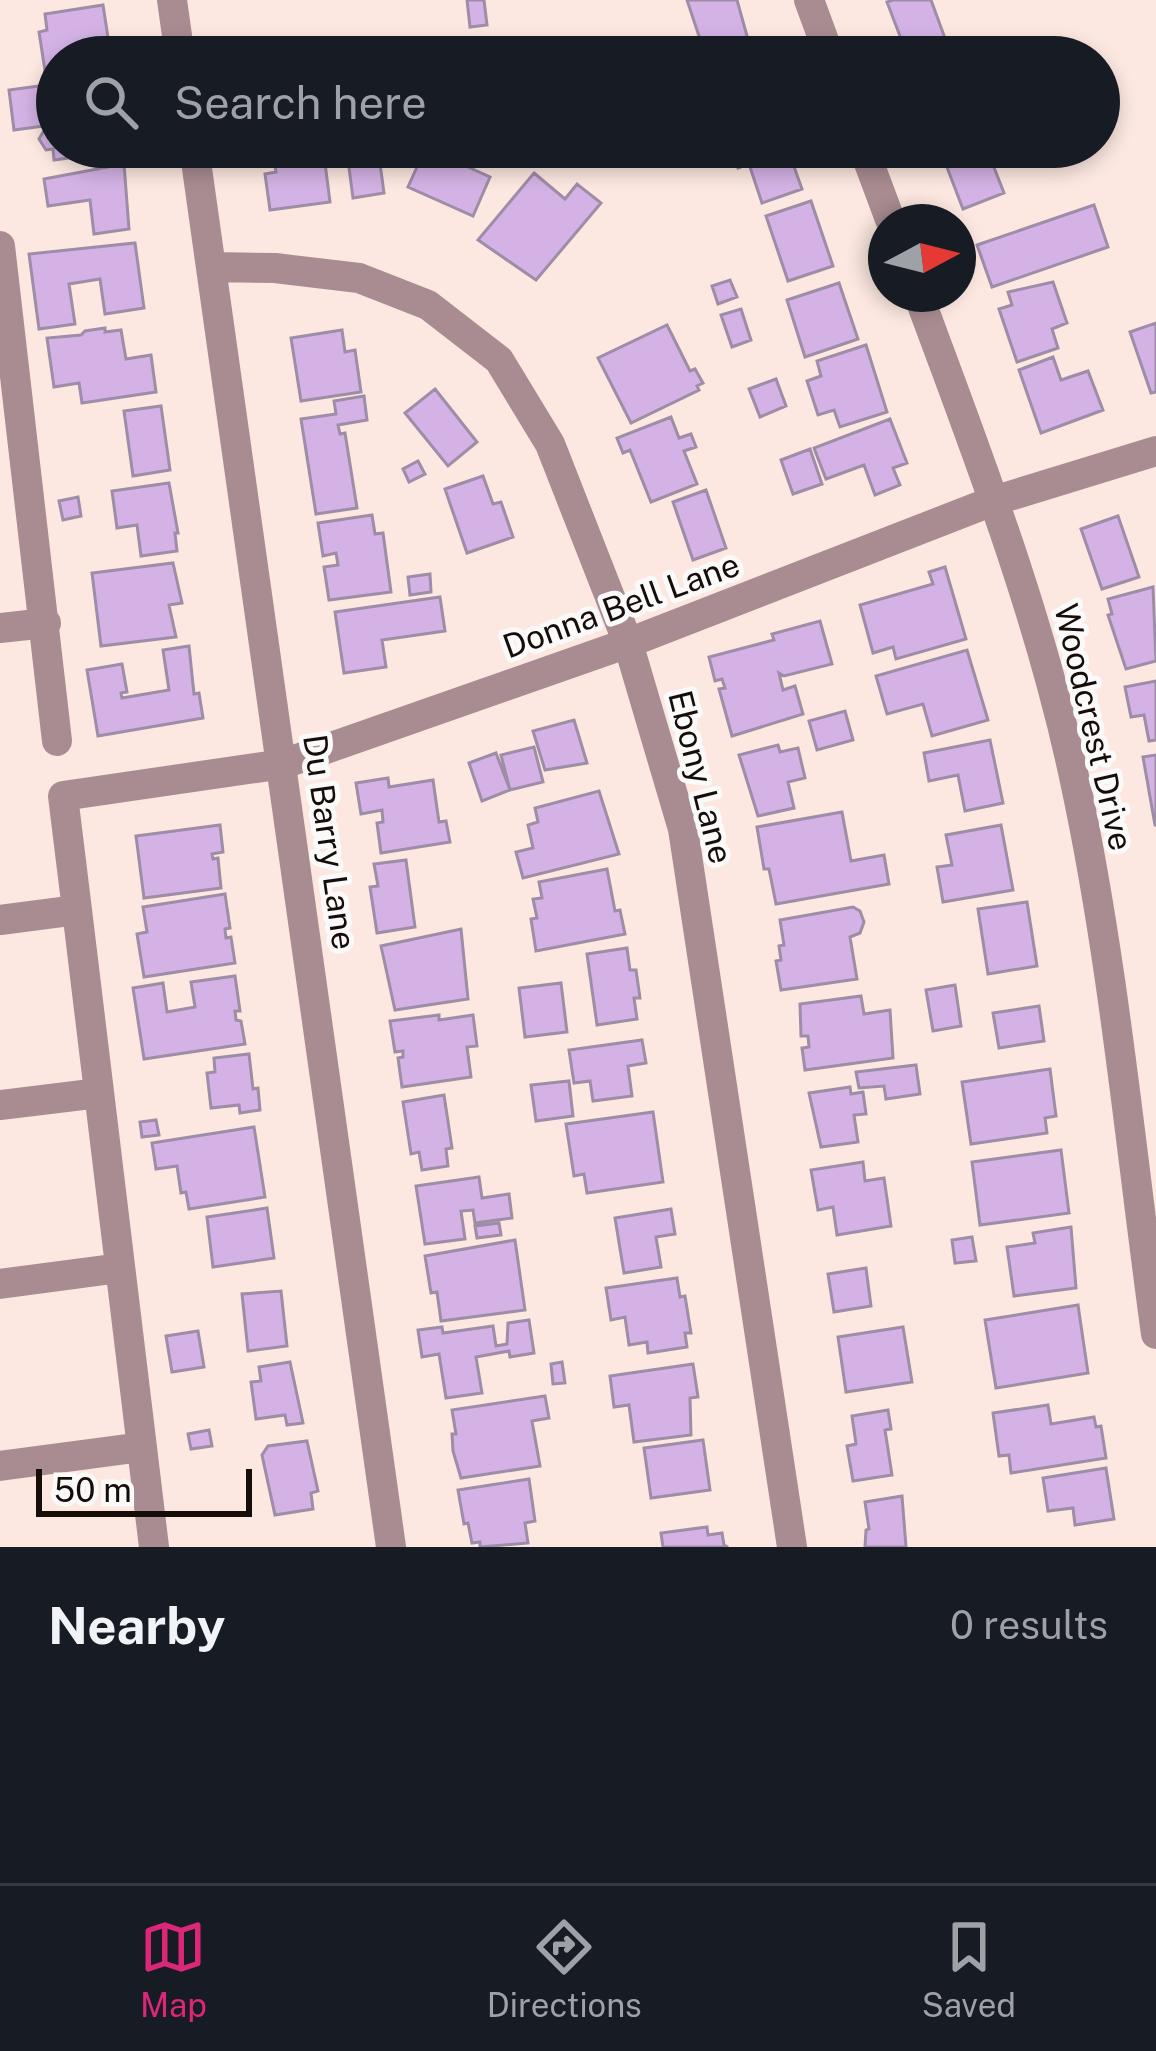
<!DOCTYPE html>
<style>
:root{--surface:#171b24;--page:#242831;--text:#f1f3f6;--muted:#9ea1a6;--line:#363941;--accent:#db2777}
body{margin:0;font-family:"Public Sans",sans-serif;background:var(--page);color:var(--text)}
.compass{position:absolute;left:868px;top:204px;width:108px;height:108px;border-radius:50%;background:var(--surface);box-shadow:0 6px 18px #0003;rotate:83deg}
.scale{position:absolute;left:36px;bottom:30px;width:216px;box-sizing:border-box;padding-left:12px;border:6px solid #170d08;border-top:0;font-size:33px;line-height:42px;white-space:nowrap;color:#170d08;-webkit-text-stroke:9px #fafafa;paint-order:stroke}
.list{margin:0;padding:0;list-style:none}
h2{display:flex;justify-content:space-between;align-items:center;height:156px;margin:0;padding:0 48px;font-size:51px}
h2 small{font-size:39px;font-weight:400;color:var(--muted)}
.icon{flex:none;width:66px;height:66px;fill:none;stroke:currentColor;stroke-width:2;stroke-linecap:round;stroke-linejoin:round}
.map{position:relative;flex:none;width:1156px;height:1547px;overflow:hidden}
.search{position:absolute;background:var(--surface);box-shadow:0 6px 18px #0003;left:36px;right:36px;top:36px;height:132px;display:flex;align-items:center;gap:30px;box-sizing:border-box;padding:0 42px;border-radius:66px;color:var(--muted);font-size:45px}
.sheet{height:336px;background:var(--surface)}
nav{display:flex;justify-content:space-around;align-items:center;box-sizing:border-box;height:168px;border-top:3px solid var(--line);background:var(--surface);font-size:33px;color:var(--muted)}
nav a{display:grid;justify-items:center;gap:6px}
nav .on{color:var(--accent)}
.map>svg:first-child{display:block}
</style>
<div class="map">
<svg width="1156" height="1547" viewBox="0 0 1156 1547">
<rect width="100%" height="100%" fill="#fce8e0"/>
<!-- building -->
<path fill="#d4b2e5" stroke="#9d8da6" stroke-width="3" d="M467,0H484L487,25L470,27Z
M687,0H737L749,43L706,57Z
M893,0H931L950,52L935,57H908L887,2Z
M103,5L111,57H57V76L46,77L39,32L47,30L45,14Z
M39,86L44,126L14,130L9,90Z
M57,101V147H117L118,151L54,160L53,149L46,150L39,139L43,132L49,131L48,120H53L51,102Z
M272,147H331L333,162L325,163L330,202L270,210L265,174L276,172Z
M426,147H448L444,156L490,177L473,216L408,187Z
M731,147H787L802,189L762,203L749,164L738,168Z
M944,147H986L1004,193L963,209L940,149Z
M379,156L384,193L353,198L348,160Z
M124,164L129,229L94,234L90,200L48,206L44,179Z
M534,173L565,199L577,184L601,203L536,280L478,240Z
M811,201L833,266L788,281L766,216Z
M1094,205L1108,247L992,287L977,245Z
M135,243L144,308L105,314L100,279L69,284L75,324L39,329L29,254Z
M730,280L737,297L718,304L712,286Z
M1053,282L1067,323L1052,329L1058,348L1017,362L999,309L1012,305L1008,292Z
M839,283L858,339L805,357L787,300Z
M741,309L751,340L732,347L721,315Z
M1156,323V392L1151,393L1130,332Z
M667,325L690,371L695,369L703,383L697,386L699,390L631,423L598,358Z
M105,328V332L121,330L126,359L151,355L156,392L82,403L79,383L54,387L47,338L81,335L85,331Z
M342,330L345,352L355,350L361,392L301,401L291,338Z
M866,345L887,412L840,427L834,410L818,415L807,381L821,376L817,361Z
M1053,357L1061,380L1088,371L1103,410L1041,433L1019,370Z
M776,379L786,406L760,417L749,389Z
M435,389L477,442L448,466L405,413Z
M364,396L367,420L338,425L340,434L345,433L357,508L316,514L301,419L336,414L334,401Z
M161,406L170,470L133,476L124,411Z
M671,417L679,438L691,434L696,447L684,451L697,484L651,502L630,450L623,453L617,438Z
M890,419L907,463L893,468L900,485L875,495L864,465L826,479L814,448Z
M810,449L822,484L793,494L781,460Z
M418,461L425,474L409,482L403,469Z
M483,476L493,504L501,502L513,537L467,553L445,489Z
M169,483L178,533H175L177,551L141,556L137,525L117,528L112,491Z
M706,490L726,548L693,560L673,502Z
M78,497L81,516L63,520L59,501Z
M372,515L375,534L383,533L391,592L329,600L324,567L338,565L336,553L323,556L318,523Z
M1118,516L1139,577L1102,589L1081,529Z
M173,563L182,603L169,605L176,637L101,646L92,573Z
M945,567L966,639L896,659L893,647L873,653L860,605L933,584L929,572Z
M430,574L431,592L410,595L408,577Z
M1153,587L1156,661L1126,669L1108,615L1112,614L1108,599Z
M440,597L445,631L382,640L386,667L344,673L335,612Z
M820,621L832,664L784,676L779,673L783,690L795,686L803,714L732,736L719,689L725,688L722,679L715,681L709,657L774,640L772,634Z
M189,646L194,694L199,693L203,718L98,736L87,670L122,664L127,692L121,693L122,698L169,690L163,650Z
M967,650L988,720L932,736L923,704L887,714L876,676Z
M1156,681V740L1149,741L1144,715L1131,717L1125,687Z
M845,711L853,740L817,750L809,721Z
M574,720L587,763L545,770L533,731Z
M990,740L1003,803L965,811L958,775L929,781L924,753Z
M778,745L780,752L798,748L805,778L788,782L794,808L758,816L739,755Z
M534,747L543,782L510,790L501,755Z
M496,753L510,790L482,801L469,763Z
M1156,755V825H1155L1143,757Z
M388,778L389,787L433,780L439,822L446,821L450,842L381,853L377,823L383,822L382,810L361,814L356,783Z
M599,791L619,854L523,878L516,852L533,848L528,825L538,822L535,808Z
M842,812L851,861L884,855L889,884L776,904L769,869H764L757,827Z
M220,825L223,852L212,854L213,859L218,858L221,888L144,898L136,836Z
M1001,825L1013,890L943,902L937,867L952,865L946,835Z
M406,860L415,927L377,933L370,887L378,886L374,864Z
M607,869L615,911L620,910L625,934L536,951L531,919L537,918L533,899L542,898L539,882Z
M225,894L230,928L225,929L226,938L231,937L235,963L144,977L137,934L147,932L143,907Z
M1027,902L1037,966L988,974L978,909Z
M853,907L860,911L864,922L860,933L850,937L857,979L781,990L776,961L781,960L779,946L784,945L780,920Z
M461,929L468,999L395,1010L381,946Z
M627,948L630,970H636L640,998H634L637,1019L597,1025L587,954Z
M235,976L240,1011H235L236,1020L241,1021L245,1044L144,1059L133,988L163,983L167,1012L195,1007L191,982Z
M561,983L567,1032L525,1037L519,988Z
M955,985L961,1026L933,1031L926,990Z
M861,996L864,1014L890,1010L893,1058L805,1070L802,1048L809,1047L808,1036H801L800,1004Z
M1039,1006L1044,1041L999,1048L993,1013Z
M439,1015V1020L473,1015L477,1046L467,1047L471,1077L402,1087L398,1058L403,1057V1051L395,1052L390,1021Z
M642,1040L646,1063L628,1066L632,1096L593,1101L590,1081L574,1083L569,1050Z
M249,1054L253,1089L258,1088L260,1110L240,1113L239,1105L211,1108L207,1073L215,1072L214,1058Z
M916,1065L920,1094L886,1099L884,1086L859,1088L856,1072Z
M1050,1069L1056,1116L1045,1118L1047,1133L971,1144L962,1082Z
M569,1081L573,1116L536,1121L531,1085Z
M850,1087L851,1094L863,1092L866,1114L854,1115L858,1142L821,1147L809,1093Z
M444,1095L452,1148L446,1149L448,1166L422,1170L419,1152L411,1154L403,1102Z
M653,1112L663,1182L587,1193L584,1174L574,1176L566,1124Z
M156,1120L159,1135L142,1137L140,1122Z
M254,1127L265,1197L189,1209L186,1192L181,1193L177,1166L156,1169L152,1143Z
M1061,1150L1069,1213L980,1225L972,1162Z
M863,1162L865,1181L884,1178L891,1226L837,1235L833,1207L818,1210L811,1170Z
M479,1177L482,1198L509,1194L512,1218L475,1223L473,1210L461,1211L465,1239L425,1244L416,1186Z
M267,1208L274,1258L213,1267L207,1217Z
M671,1209L675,1234L656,1237L661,1267L624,1273L615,1218Z
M499,1223L501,1235L477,1238L475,1226Z
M1071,1227L1076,1288L1014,1296L1007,1247L1035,1243L1033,1233Z
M972,1237L976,1261L955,1263L952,1240Z
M515,1240L525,1310L441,1321L437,1292L431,1293L425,1256Z
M866,1268L871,1306L834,1312L828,1274Z
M677,1278L680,1297L685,1296L691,1333H685L687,1347L648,1353L647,1342L629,1345L625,1317L611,1320L606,1288Z
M281,1291L287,1346L248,1351L242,1294Z
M1078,1305L1088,1373L996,1388L985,1320Z
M529,1320L534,1353L510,1357L509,1351L476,1357L482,1393L446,1398L439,1354L422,1357L418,1330L442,1327L443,1333L493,1326L496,1346L507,1344L508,1323Z
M903,1327L912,1382L846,1392L838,1337Z
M198,1331L204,1367L172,1372L166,1336Z
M290,1362L303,1423L287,1425L285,1415L256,1419L251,1382L261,1381L259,1367Z
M562,1362L565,1383L553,1384L551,1364Z
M693,1364L698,1397L690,1398L691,1435L634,1442L629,1405L614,1407L610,1376Z
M545,1396L549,1418L532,1421L540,1466L461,1478L453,1451L452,1434H456L452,1410Z
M1048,1405L1051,1424L1094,1417L1096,1427L1101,1426L1106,1458L1011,1473L1009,1455L999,1456L993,1413Z
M888,1410L891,1429L885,1430L892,1475L853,1481L847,1446L856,1444L852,1416Z
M209,1430L212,1446L191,1449L188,1434Z
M703,1440L710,1490L651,1498L644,1448Z
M307,1441L318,1491L311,1493L313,1509L275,1515L262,1455L268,1446Z
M1106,1468L1114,1519L1075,1525L1073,1508L1048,1511L1043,1478Z
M529,1479L535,1521L525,1523L528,1543L480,1547V1542L472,1543L468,1523L464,1524L458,1490Z
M902,1496L906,1547H865L866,1530L869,1529L865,1502Z
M707,1527L708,1535L722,1533L724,1545L728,1547H663L661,1533Z"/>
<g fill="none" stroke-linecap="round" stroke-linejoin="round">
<!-- minor -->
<path stroke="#a98c92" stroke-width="30" d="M172,0L180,57
M809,0L830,57
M194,147L391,1547
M863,147L891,222
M0,246L57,741
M212,267L275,268L359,278L428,305L499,360L550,444L628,643L683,829L792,1547
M918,294C978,456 1041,617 1076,786C1114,964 1131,1153 1156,1334
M0,628L46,623
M77,910L154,1547
M0,920L77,910L63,796L283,764L628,643L993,501L1156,451
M0,1105L99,1093
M0,1284L120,1268
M0,1466L142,1447"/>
</g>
<g text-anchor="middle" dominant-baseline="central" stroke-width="10" stroke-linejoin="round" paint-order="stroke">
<!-- street labels -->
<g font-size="33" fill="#170d08" stroke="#fafafa">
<text transform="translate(621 605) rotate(-20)">Donna Bell Lane</text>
<text transform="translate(1094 727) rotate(77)">Woodcrest Drive</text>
<text transform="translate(701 777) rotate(76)">Ebony Lane</text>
<text transform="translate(330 842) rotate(82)">Du Barry Lane</text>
</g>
</g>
</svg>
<svg class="compass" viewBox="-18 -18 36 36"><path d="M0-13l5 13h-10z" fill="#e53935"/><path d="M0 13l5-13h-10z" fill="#9ea1a6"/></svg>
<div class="scale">50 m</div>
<div class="search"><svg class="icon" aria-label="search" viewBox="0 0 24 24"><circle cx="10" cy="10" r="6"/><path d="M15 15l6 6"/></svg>Search here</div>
</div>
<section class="sheet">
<h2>Nearby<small>0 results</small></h2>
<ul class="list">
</ul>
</section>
<nav>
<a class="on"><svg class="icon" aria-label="map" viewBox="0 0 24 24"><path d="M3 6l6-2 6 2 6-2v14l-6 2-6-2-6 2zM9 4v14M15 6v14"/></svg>Map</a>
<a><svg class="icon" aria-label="directions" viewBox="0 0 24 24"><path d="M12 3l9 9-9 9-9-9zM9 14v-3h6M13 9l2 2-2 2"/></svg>Directions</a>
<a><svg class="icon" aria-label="saved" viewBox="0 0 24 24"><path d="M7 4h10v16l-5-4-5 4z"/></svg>Saved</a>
</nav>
